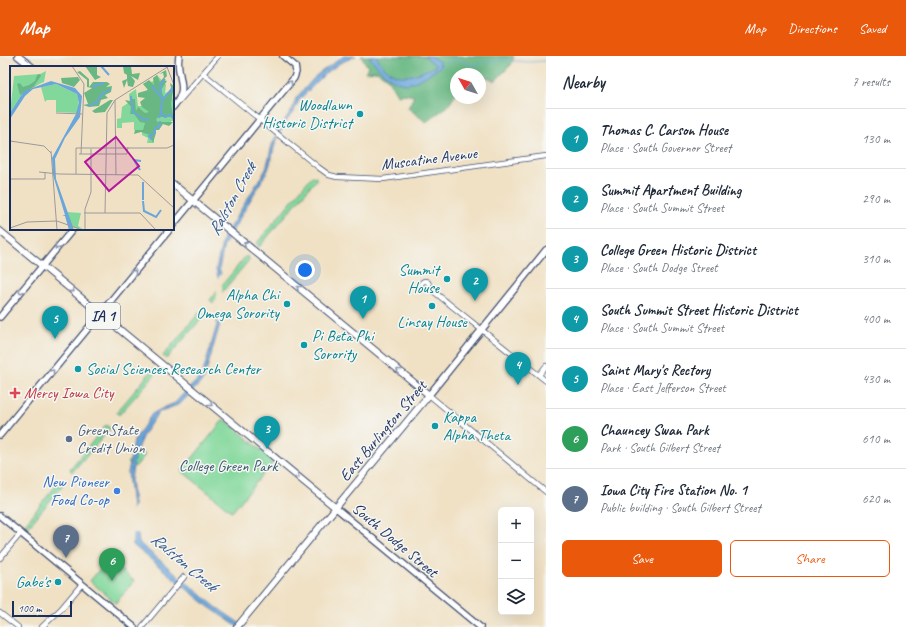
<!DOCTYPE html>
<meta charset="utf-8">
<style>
:root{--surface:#fff;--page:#f6f6f7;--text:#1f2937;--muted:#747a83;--line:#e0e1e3;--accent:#ea580c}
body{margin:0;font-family:Caveat,sans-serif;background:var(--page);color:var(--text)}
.controls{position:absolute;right:12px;bottom:12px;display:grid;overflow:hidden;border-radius:6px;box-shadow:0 4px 16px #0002}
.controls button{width:36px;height:36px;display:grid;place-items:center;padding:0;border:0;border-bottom:1px solid var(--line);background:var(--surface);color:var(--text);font:20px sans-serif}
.compass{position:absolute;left:450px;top:12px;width:36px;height:36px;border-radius:50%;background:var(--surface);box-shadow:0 4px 16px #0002;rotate:309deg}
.scale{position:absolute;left:12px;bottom:10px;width:60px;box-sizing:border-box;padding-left:4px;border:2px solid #1b2f5e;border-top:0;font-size:11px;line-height:14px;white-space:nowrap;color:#1b2f5e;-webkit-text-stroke:3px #f6f6f2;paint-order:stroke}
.you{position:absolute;left:305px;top:214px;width:14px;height:14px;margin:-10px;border:3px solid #fff;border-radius:50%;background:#1a73e8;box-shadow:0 0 0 6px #1a73e833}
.badge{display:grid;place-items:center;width:26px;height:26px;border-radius:50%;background:var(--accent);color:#fff;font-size:13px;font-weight:700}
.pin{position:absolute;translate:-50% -33px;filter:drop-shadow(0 1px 2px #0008)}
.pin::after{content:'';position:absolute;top:21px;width:14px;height:12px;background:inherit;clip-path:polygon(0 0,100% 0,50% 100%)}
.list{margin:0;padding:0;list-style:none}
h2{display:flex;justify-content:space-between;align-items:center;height:52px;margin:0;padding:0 16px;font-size:17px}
h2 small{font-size:13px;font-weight:400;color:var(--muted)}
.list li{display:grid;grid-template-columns:26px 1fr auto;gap:12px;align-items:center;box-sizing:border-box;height:60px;padding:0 16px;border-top:1px solid var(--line)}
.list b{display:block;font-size:15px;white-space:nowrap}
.list p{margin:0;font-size:13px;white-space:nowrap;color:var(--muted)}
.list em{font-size:13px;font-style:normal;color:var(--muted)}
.actions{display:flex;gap:8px;padding:12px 16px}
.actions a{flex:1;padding:9px 0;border:1px solid var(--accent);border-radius:6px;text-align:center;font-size:14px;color:var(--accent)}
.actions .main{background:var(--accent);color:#fff}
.icon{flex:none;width:22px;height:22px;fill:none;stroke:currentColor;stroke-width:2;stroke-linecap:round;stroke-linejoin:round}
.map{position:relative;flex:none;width:546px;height:571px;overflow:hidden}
header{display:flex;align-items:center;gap:24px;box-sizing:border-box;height:56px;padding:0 20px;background:var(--accent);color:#fff}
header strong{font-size:19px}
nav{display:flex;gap:22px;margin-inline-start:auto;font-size:14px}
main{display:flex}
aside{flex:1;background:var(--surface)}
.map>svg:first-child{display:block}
</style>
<header>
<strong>Map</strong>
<nav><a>Map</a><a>Directions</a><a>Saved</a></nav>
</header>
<main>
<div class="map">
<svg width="546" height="571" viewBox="0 0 546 571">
<rect width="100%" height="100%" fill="#f6f6f2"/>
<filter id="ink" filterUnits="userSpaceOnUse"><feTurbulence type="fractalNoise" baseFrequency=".025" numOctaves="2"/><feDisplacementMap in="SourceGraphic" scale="8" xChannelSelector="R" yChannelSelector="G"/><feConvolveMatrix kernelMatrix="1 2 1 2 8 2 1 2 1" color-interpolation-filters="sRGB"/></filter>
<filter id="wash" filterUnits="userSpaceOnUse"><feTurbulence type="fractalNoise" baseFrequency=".012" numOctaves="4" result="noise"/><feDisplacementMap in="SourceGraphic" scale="16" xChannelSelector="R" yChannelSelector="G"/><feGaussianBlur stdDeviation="0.9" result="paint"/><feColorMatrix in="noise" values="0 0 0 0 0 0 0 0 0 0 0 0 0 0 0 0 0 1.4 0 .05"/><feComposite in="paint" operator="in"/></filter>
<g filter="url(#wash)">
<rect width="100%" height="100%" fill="#f0e1c4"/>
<!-- green -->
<path fill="#82d89b" stroke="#4e847c" d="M312,120L316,121V124L259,191L257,187Z
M246,200L249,202V204L213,247L210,244Z
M199,257L203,258V261L166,303L163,300Z
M153,313L156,314V317L119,359L117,356Z
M224,363L274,405L232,456L182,415Z
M106,369L109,371L110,373L72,416L70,413Z
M138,393L145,399L135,411L128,406Z
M59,426H61L63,429L28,471H25V468Z
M108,503L134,525L116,547L90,525Z"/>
<!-- forest -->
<path fill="#69b883" stroke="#427470" d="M361,0H514L511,9L495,25L480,19V18L470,16L468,18H456V38L448,50L426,66L408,52L414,40L404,38L398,40L387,22L377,15L365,16L368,11Z"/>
<!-- water -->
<path fill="#69a6db" stroke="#426a9c" d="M344,0H356L340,7L326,17L299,44L294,55L286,65L275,88L270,108L268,114L224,189L219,213L221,218L220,268L204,323L180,348L159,356L155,361L143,379L135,397L131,424L139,487L216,551L245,571H238L209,551L133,489V480L135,476L128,417L134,385L152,358L163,352L175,347L186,335L202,320L217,269L218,221L216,213L222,187L225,179L266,113L272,89L282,68L292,54L296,42L318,18Z
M369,0H376C379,4 382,10 386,13C401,27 419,17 436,10L425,0H430L440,6V11C433,16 415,28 406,28C392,28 376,11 369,0Z"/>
<!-- pier -->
<path fill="#f0e1c4" d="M222,217V251L221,269L216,263L217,223Z
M136,448L139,469L140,477H134L131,454Z"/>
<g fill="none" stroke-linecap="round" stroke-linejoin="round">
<!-- stream -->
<path stroke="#69a6db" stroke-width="1" d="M440,11L452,3L474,9L501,4L529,6L546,5"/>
</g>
</g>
<g filter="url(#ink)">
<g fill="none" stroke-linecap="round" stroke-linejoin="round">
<!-- tertiary casing -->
<g stroke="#3b4a6d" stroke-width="6">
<path id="tertiary" d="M204,18L318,111L329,119L337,121L383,123L546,100
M179,45L218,0
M421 229a4 4 0 1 1 8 0a4 4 0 1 1-8 0Z
M428,231L546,325
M539,319L546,310
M429,339L546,436
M0,502L21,477
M0,557L18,571
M42,571L61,553L82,528
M142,571L184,521"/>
</g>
<!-- secondary casing -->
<g stroke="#3b4a6d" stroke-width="8">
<path id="secondary" d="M173,51C191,30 175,22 179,0
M173,169L294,22L296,16L295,10L283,0
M0,261L73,173
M429,339L546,194
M0,379L170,173
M336,452L480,571
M0,460L134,571"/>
</g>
<!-- primary casing -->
<g stroke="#3b4a6d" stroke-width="8">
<path id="primary" d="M18,0L32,11
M173,128L429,339L237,571
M0,175L336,452"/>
</g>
<!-- tertiary -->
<use href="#tertiary" stroke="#fff" stroke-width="4.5"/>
<!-- secondary -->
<use href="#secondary" stroke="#fff" stroke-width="5.5"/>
<!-- primary -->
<use href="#primary" stroke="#fff" stroke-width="6"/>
</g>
<!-- one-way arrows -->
<defs><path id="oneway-chevron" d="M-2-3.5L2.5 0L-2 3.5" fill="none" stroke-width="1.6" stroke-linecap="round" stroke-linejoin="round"/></defs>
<g stroke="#8d97ae">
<use href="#oneway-chevron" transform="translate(290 27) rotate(-53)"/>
<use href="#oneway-chevron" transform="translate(218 114) rotate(-51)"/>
<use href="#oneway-chevron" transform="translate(246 188) rotate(-141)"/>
<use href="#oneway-chevron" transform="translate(57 191) rotate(130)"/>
<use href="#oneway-chevron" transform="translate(134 216) rotate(-51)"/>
<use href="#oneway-chevron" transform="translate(299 232) rotate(-141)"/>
<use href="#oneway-chevron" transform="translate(72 234) rotate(40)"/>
<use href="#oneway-chevron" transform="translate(21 235) rotate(129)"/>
<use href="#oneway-chevron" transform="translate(399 315) rotate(-141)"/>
<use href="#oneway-chevron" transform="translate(52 316) rotate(-50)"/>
<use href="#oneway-chevron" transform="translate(210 348) rotate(39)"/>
<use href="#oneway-chevron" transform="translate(297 420) rotate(39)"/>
</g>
</g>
<!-- markers -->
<g fill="#0f9aa8" stroke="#f6f6f2" stroke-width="1.5">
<circle cx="360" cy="58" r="4"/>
<circle cx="447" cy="223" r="4"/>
<circle cx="287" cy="248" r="4"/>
<circle cx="432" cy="250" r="4"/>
<circle cx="304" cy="289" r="4"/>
<circle cx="78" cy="313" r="4"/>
<circle cx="435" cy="370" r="4"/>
<circle cx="58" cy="526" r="4"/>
</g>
<path fill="#e0444e" stroke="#f6f6f2" stroke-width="1.5" d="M13 331h4v4h4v4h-4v4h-4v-4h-4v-4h4z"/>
<circle fill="#5c6f8a" stroke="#f6f6f2" stroke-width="1.5" cx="69" cy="383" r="4"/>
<circle fill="#3f7fe0" stroke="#f6f6f2" stroke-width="1.5" cx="117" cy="435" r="4"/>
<g text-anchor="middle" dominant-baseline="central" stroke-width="3" stroke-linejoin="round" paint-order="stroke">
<!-- shield labels -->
<rect fill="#f6f6f2" stroke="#5d6b8a" stroke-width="1" x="86" y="247" width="34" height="26" rx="3"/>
<g font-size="15" font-weight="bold" fill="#1b2f5e">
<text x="103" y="260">IA 1</text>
</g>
<!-- culture labels -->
<g font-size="16" fill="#0d838f" stroke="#f6f6f2" text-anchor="end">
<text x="352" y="49">Woodlawn<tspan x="352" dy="18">Historic District</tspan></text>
<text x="439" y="214">Summit<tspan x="439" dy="18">House</tspan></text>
<text x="279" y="239">Alpha Chi<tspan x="279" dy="18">Omega Sorority</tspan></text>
<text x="432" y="266" text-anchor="middle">Linsay House</text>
<text x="312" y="280" text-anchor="start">Pi Beta Phi<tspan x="312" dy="18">Sorority</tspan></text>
<text x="86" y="313" text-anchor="start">Social Sciences Research Center</text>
<text x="443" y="361" text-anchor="start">Kappa<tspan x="443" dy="18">Alpha Theta</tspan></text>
<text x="50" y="526">Gabe's</text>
</g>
<!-- street labels -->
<g font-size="16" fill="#1b2f5e" stroke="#f6f6f2">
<text transform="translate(429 103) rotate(-7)">Muscatine Avenue</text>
<text transform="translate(383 375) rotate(-50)">East Burlington Street</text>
<text transform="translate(395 484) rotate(40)">South Dodge Street</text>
</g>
<!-- health labels -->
<g font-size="16" fill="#be3a42" stroke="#f6f6f2" text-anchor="start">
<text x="24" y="337">Mercy Iowa City</text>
</g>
<!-- service labels -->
<g font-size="16" fill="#4e5e75" stroke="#f6f6f2" text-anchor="start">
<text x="77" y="374">GreenState<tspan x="77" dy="18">Credit Union</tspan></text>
</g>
<!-- park labels -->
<g font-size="16" fill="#35596d" stroke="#f6f6f2">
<text x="228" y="410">College Green Park</text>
</g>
<!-- shop labels -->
<g font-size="16" fill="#366cbe" stroke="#f6f6f2" text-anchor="end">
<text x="109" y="426">New Pioneer<tspan x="109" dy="18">Food Co-op</tspan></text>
</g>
<!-- water labels -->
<g font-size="17" font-style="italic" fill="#36598a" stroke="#f6f6f2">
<text transform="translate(232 143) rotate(-61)">Ralston Creek</text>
<text transform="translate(184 506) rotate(40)">Ralston Creek</text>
</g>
</g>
<!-- overview -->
<g transform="translate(10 10)">
<rect width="164" height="164" fill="#f0e1c4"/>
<path d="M36,5L34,16L15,24L0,47L4,10L30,8ZM147,9L156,19L155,27L161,25L163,34L164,31V55H161V59L152,58L144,64V77H137L138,72L132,69V64H124V56L112,57V62H107V53L111,52L112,41L118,37L120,39L119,28L126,23L128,40H141L144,32L137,26L138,21L133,18L144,15ZM46,18L67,28L69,34L67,47L46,46V34H37L35,36L31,21ZM57,146L71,147L68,160L74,164L60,160Z" fill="#82d89b"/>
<path d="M75,0H87V9L91,11L85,14ZM113,0H121L122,8L130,7L128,14L121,10L125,15L123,21L118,20L117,14L114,22L112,15L117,13V9L114,7ZM156,4L157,10L153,14L157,15L151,24L154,32L161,22L160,17L164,20L161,38L164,55L161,51H148L146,54L148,56H163L159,60L153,58L149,64H144L146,67L143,77L140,69L131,66L124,68L125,64H133L135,57L130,56L124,48H120L121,41L115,34L120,35L121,28L122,33H125L126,45L128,41L135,47L139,46L132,41L130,36L135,32L128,31V27L138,24L133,18L139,14L144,19L143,12L147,9L150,16L154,11L153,7L149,8ZM70,5L79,13V21L83,16H97L100,18L96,21L102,20L101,26L95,29L98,32L91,34L89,40L79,41L73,39L78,38L74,27L82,22L77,21V14L67,6ZM30,8L31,10L24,20L29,18L10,29L7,18L10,17L13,21L19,19L25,15L27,9ZM68,11L70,14L64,21L52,17L51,12ZM100,34H103L95,46L85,47L82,45Z" fill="#69b883"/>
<path d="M41,15L65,22L72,30L70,51L55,72L45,93L46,113L64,164H59L55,150H52L55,149L43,109L42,92L66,48L69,36L67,28L46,18L23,23L15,30L0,53V47L14,25Z" fill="#69a6db"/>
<path fill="none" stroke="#69a6db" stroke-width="2" d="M91,0L99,9M142,20L152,32M82,21L94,17M151,27L150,18L155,13M121,30L123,46L134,54L139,53M79,40L87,36L91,29L100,23M151,47L152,34L163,22M149,52L151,47L155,51L160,49L164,52M142,74L139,70L145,67V62L150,60V55M130,104L124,94L131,95M133,116V134M133,135L134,145L146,151L151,144"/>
<path fill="none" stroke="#9b9a9b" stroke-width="1" d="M62,0L74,18L71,88M157,1L164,19M105,34L106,109M46,47L72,48M0,75L34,80L41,87M41,85L47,164M69,88H117L118,81M29,106L49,108L128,109L164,142M66,108V82H157L164,79M0,113H35V106M74,147H130L146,164M95,147L97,47L105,34L159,0M0,162L17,156L47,155L72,164M75,164V143L81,126V83"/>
<path fill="#b5179e" fill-opacity="0.15" stroke="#b5179e" stroke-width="2" d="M106,71L129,100L99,125L75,96Z"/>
<rect width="164" height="164" fill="none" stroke="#1b2f5e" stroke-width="2"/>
</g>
</svg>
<div class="controls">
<button>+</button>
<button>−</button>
<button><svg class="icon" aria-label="layers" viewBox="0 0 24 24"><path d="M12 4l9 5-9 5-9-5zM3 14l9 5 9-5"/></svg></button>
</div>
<svg class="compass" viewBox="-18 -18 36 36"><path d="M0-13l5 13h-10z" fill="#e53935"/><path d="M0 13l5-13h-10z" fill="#747a83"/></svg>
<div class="scale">100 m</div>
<div class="you"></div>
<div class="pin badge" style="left:363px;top:263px;background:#0f9aa8">1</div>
<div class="pin badge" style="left:475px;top:245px;background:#0f9aa8">2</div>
<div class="pin badge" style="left:267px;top:393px;background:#0f9aa8">3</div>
<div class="pin badge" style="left:518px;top:329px;background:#0f9aa8">4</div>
<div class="pin badge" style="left:55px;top:283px;background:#0f9aa8">5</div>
<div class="pin badge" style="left:112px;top:525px;background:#2e9e5b">6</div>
<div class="pin badge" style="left:66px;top:502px;background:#5c6f8a">7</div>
</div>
<aside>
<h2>Nearby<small>7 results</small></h2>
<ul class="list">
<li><span class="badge" style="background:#0f9aa8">1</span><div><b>Thomas C. Carson House</b><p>Place · South Governor Street</p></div><em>130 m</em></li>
<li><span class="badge" style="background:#0f9aa8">2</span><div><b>Summit Apartment Building</b><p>Place · South Summit Street</p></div><em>290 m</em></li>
<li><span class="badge" style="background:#0f9aa8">3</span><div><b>College Green Historic District</b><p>Place · South Dodge Street</p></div><em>310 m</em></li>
<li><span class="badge" style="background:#0f9aa8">4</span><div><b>South Summit Street Historic District</b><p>Place · South Summit Street</p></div><em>400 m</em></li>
<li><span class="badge" style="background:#0f9aa8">5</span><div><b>Saint Mary's Rectory</b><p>Place · East Jefferson Street</p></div><em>430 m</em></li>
<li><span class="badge" style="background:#2e9e5b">6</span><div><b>Chauncey Swan Park</b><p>Park · South Gilbert Street</p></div><em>610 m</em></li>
<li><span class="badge" style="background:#5c6f8a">7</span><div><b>Iowa City Fire Station No. 1</b><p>Public building · South Gilbert Street</p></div><em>620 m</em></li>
</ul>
<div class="actions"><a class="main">Save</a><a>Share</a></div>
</aside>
</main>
